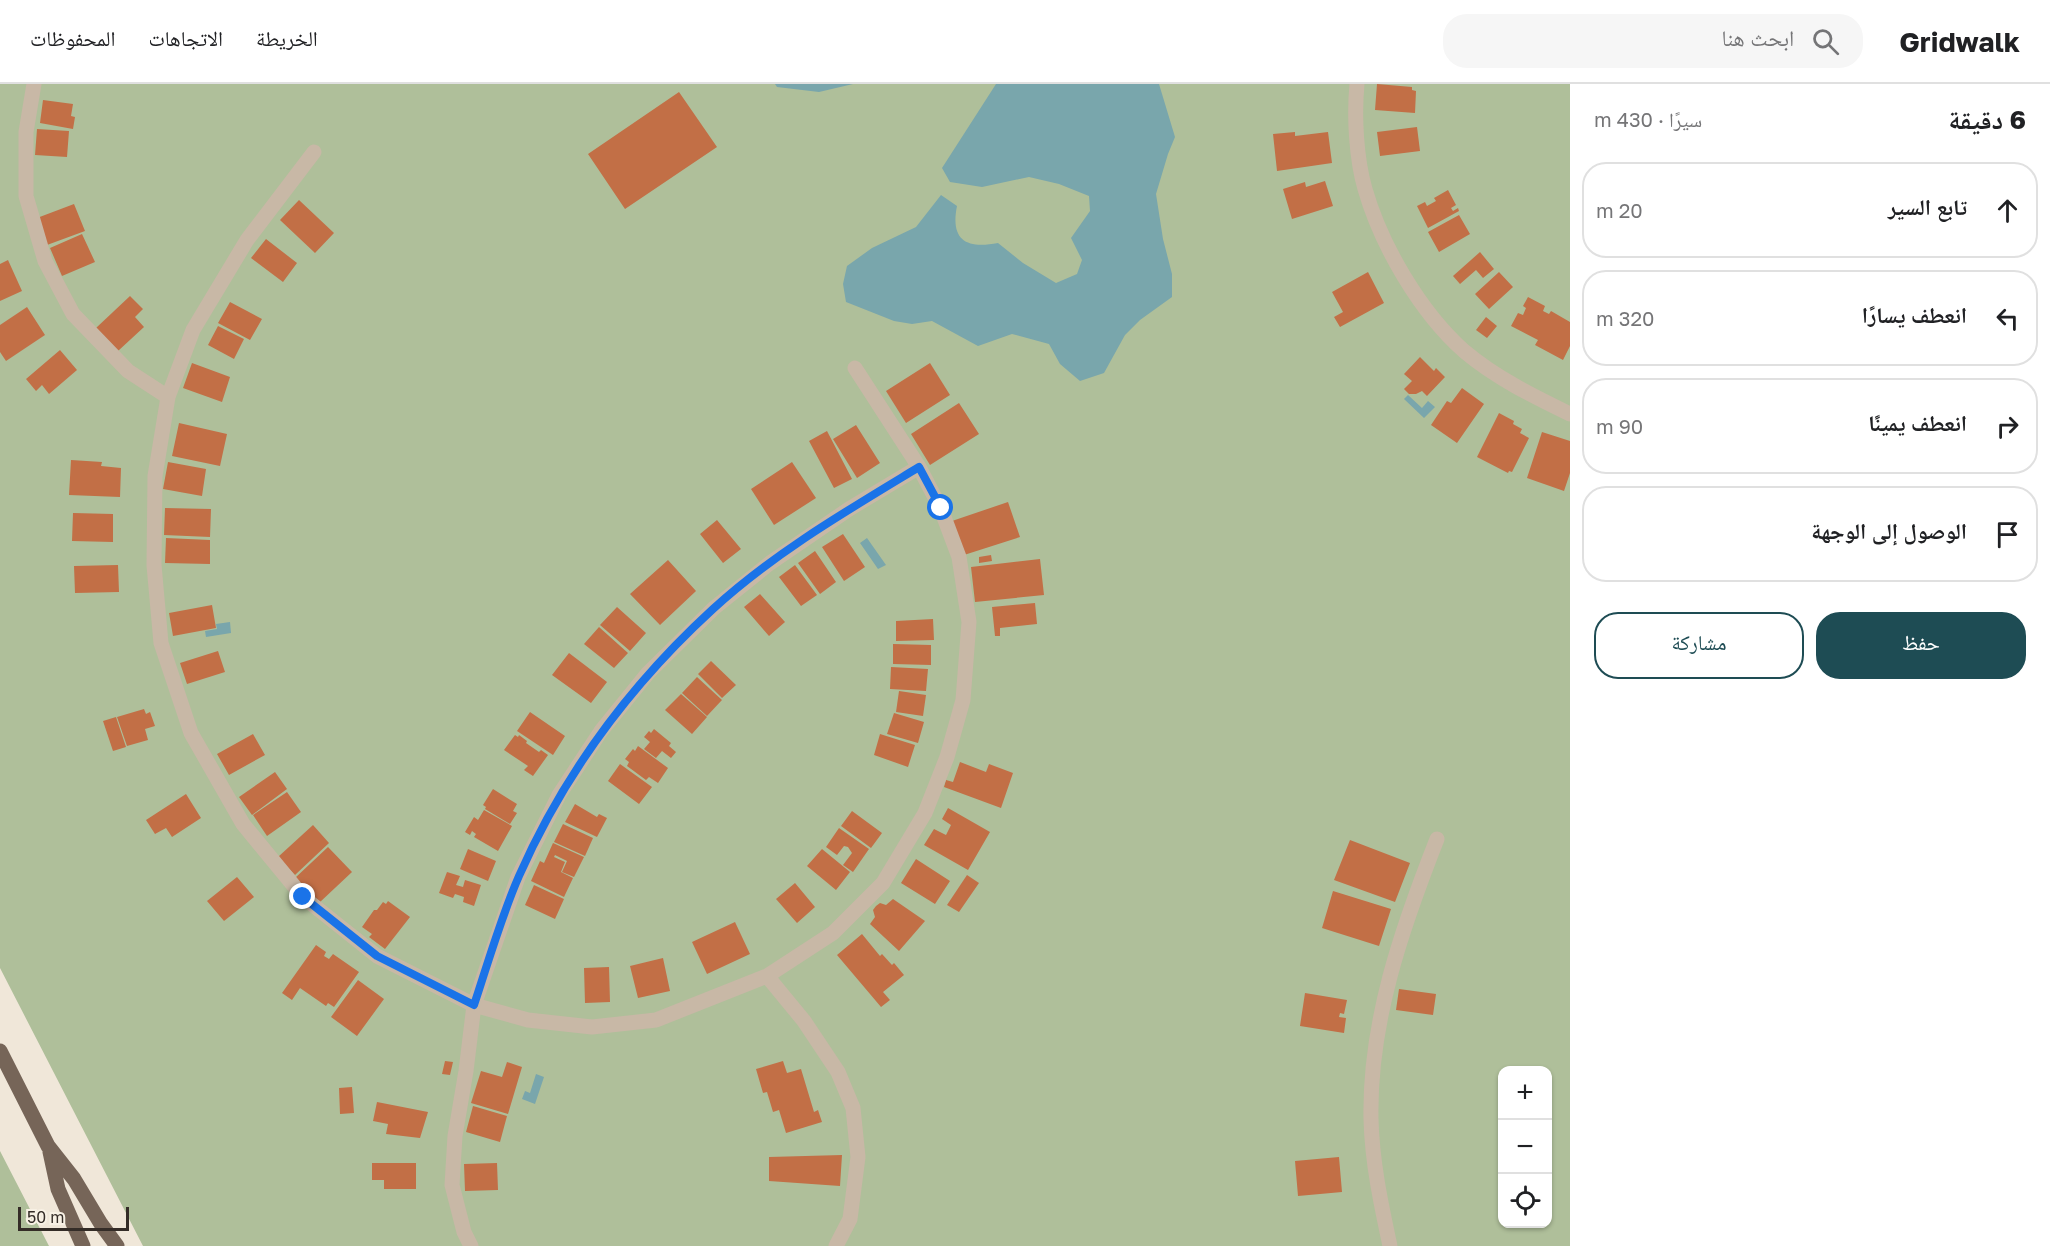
<!DOCTYPE html>
<html lang="ar">
<meta charset="utf-8">
<style>
:root{--surface:#fff;--page:#f6f6f6;--text:#202124;--muted:#757577;--line:#e0e0e0;--accent:#1e4c54}
body{margin:0;font-family:"Golos Text","Noto Naskh Arabic",sans-serif;background:var(--page);color:var(--text);direction:rtl}
.controls{position:absolute;right:18px;bottom:18px;display:grid;overflow:hidden;border-radius:12px;box-shadow:0 2px 4px #0004}
.controls button{width:54px;height:54px;display:grid;place-items:center;padding:0;border:0;border-bottom:2px solid var(--line);background:var(--surface);color:var(--text);font:30px sans-serif}
.scale{position:absolute;left:18px;bottom:15px;width:111px;box-sizing:border-box;padding-left:6px;border:3px solid #342c27;border-top:0;font-size:16px;line-height:21px;white-space:nowrap;color:#342c27;-webkit-text-stroke:4px #f8f1e5;paint-order:stroke}
.stop{position:absolute;width:18px;height:18px;margin:-14px;border:4px solid #1a73e8;border-radius:50%;background:#fff}
.stop.end{background:#1a73e8;border-color:#fff;box-shadow:0 2px 6px #0008}
.list{margin:0;padding:0;list-style:none}
h2{display:flex;justify-content:space-between;align-items:center;height:78px;margin:0;padding:0 24px;font-size:26px}
h2 small{font-size:20px;font-weight:400;color:var(--muted)}
.list li{display:grid;grid-template-columns:39px 1fr auto;gap:18px;align-items:center;box-sizing:border-box;height:96px;margin:0 12px 12px;padding:0 12px;border:2px solid var(--line);border-radius:24px}
.list b{display:block;font-size:22px;white-space:nowrap}
.list em{font-size:20px;font-style:normal;color:var(--muted)}
.actions{display:flex;gap:12px;padding:18px 24px}
.actions a{flex:1;padding:14px 0;border:2px solid var(--accent);border-radius:24px;text-align:center;font-size:21px;color:var(--accent)}
.actions .main{background:var(--accent);color:#fff}
.icon{flex:none;width:33px;height:33px;fill:none;stroke:currentColor;stroke-width:2;stroke-linecap:round;stroke-linejoin:round}
.map{position:relative;flex:none;width:1570px;height:1162px;overflow:hidden;direction:ltr}
header{display:flex;align-items:center;gap:36px;box-sizing:border-box;height:84px;padding:0 30px;background:var(--surface);border-bottom:2px solid var(--line)}
header strong{font-size:28px}
nav{display:flex;gap:33px;margin-inline-start:auto;font-size:21px}
.search{width:420px;height:54px;background:var(--page);display:flex;align-items:center;gap:15px;box-sizing:border-box;padding:0 21px;border-radius:24px;color:var(--muted);font-size:22px}
main{display:flex}
aside{flex:1;background:var(--surface)}
.map>svg:first-child{display:block}
</style>
<header>
<strong>Gridwalk</strong>
<div class="search"><svg class="icon" aria-label="search" viewBox="0 0 24 24"><circle cx="10" cy="10" r="6"/><path d="M15 15l6 6"/></svg>ابحث هنا</div>
<nav><a>الخريطة</a><a>الاتجاهات</a><a>المحفوظات</a></nav>
</header>
<main>
<aside>
<h2>6 دقيقة<small>سيرًا · 430 m</small></h2>
<ul class="list">
<li><svg class="icon" aria-label="ahead" viewBox="0 0 24 24"><path d="M12 20V5M6 11l6-6 6 6"/></svg><div><b>تابع السير</b></div><em>20 m</em></li>
<li><svg class="icon" aria-label="left" viewBox="0 0 24 24"><path d="M17 20v-9H6M10 6l-5 5 5 5"/></svg><div><b>انعطف يسارًا</b></div><em>320 m</em></li>
<li><svg class="icon" aria-label="right" viewBox="0 0 24 24"><path d="M7 20v-9h11M14 6l5 5-5 5"/></svg><div><b>انعطف يمينًا</b></div><em>90 m</em></li>
<li><svg class="icon" aria-label="arrive" viewBox="0 0 24 24"><path d="M6 21V4h12l-3 4 3 4H6"/></svg><div><b>الوصول إلى الوجهة</b></div></li>
</ul>
<div class="actions"><a class="main">حفظ</a><a>مشاركة</a></div>
</aside>
<div class="map">
<svg width="1570" height="1162" viewBox="0 0 1570 1162">
<rect width="100%" height="100%" fill="#f0e7d9"/>
<!-- green -->
<path fill="#afbf9a" fill-rule="evenodd" d="M0,0H1570V1162H143L0,884ZM1502,986H1548V1140H1502Z
M0,1067L49,1162H0Z"/>
<!-- water -->
<path fill="#79a6ac" d="M775,0H853L819,8L777,3Z
M996,0H1159L1175,53L1168,70L1156,110L1163,155L1172,190V213L1140,236L1125,251L1104,289L1080,297L1060,280L1049,260L1012,250L978,262L932,237L912,240L894,237L846,218L843,200L847,182L872,164L916,143L941,111L957,122C950,157 967,165 998,159L1023,179L1056,199L1077,190L1082,176L1071,154L1090,127L1089,112L1059,100L1029,93L982,103L950,98L942,84Z
M1408,311L1422,324L1428,317L1435,323L1424,334L1404,315Z
M867,454L886,481L878,485L860,459Z
M230,538L231,549L206,553L205,547L217,545L216,540Z
M536,990L544,993L535,1020L522,1015L525,1007L530,1009Z"/>
<!-- building -->
<path fill="#c26f46" d="M1377,0L1412,3V6L1416,7L1415,29L1375,26Z
M679,8L717,63L625,125L588,70Z
M43,16L73,20L71,32L75,33L73,45L40,39Z
M1417,43L1420,67L1380,72L1377,48Z
M37,45L69,47L67,73L35,71Z
M1295,48V52L1328,48L1332,79L1277,87L1273,50Z
M1325,97L1333,122L1292,135L1283,105L1305,98L1306,103Z
M1448,106L1456,121L1451,124L1453,127L1458,124L1459,127L1428,144L1417,122L1425,118L1427,122L1436,117L1434,114Z
M299,116L334,149L315,169L280,136Z
M74,120L85,147L47,161L37,134Z
M1459,131L1470,150L1439,168L1428,148Z
M82,150L95,178L62,192L50,164Z
M266,155L297,179L283,198L251,174Z
M1480,168L1494,185L1483,194L1476,186L1460,200L1453,192Z
M8,176L22,207L0,217V180Z
M1368,188L1384,219L1340,243L1334,233L1343,228L1332,208Z
M1499,188L1513,203L1489,225L1475,210Z
M130,212L143,225L135,233L144,243L118,267L96,244Z
M1528,213L1545,222L1543,227L1549,230L1551,227L1570,238V262L1563,276L1535,261L1538,256L1511,242L1518,229L1523,231L1526,224L1523,222Z
M230,218L262,235L250,256L218,239Z
M27,223L45,251L6,277L0,268V241Z
M1486,233L1497,242L1487,254L1476,246Z
M218,242L244,255L234,275L208,261Z
M60,266L77,286L49,310L42,301L36,307L26,295Z
M1420,273L1434,287L1436,284L1445,293L1427,312L1422,307L1416,310H1409L1404,305L1412,297L1404,290Z
M192,279L230,293L222,318L183,304Z
M930,279L950,311L906,339L886,307Z
M1462,304L1484,320L1457,359L1431,341L1447,317L1451,319Z
M959,319L979,350L930,381L911,350Z
M1499,329L1514,337L1513,340L1522,345L1520,349L1529,354L1512,388L1509,387L1508,389L1477,373Z
M179,339L227,350L220,382L172,372Z
M856,341L880,379L857,394L833,355Z
M827,347L852,395L834,404L809,357Z
M1542,348L1570,357V389L1564,407L1527,394Z
M71,376L102,378L101,382L121,384L120,413L69,411Z
M168,378L206,385L202,412L163,405Z
M792,378L816,414L774,441L751,405Z
M1008,418L1020,453L964,471L952,437Z
M165,424L211,425L210,453L164,451Z
M73,429L113,430V458L72,457Z
M717,436L741,465L723,479L700,450Z
M843,450L865,483L844,497L822,463Z
M166,454L210,456V480L165,479Z
M815,467L836,498L820,510L798,479Z
M991,471L992,477L979,479V473Z
M1040,475L1044,511L975,518L971,483Z
M668,476L696,507L660,541L630,510Z
M118,481L119,508L75,509L74,482Z
M795,481L817,511L801,522L779,493Z
M760,510L785,538L769,552L744,523Z
M1035,519L1037,540L1000,544V552H995L992,523Z
M212,521L216,544L173,552L169,529Z
M617,523L646,549L630,567L600,541Z
M933,535L934,556L896,557V537Z
M599,543L628,569L614,584L584,560Z
M893,560L931,561V581L893,580Z
M218,567L225,588L187,600L180,579Z
M569,569L607,598L591,619L552,591Z
M711,577L736,601L722,614L698,590Z
M891,583L928,585L926,607L890,605Z
M697,593L722,616L707,632L682,609Z
M899,607L926,611L923,632L896,628Z
M681,610L707,633L692,650L665,626Z
M144,625L146,630L150,628L155,642L145,645L148,656L127,662L117,633Z
M530,628L565,652L553,671L517,647Z
M894,629L924,638L918,659L887,650Z
M116,633L126,663L113,667L103,637Z
M654,645L671,659L669,662L676,668L671,674L662,667L656,674L644,665L650,658L644,653L649,647L651,649Z
M253,650L265,671L229,691L217,670Z
M880,650L915,661L908,683L874,671Z
M515,651L518,653L519,651L527,657L526,659L539,668L541,666L548,671L533,692L524,686L528,682L504,666Z
M638,662L668,684L658,699L649,693L646,696L627,682L629,678L625,675L633,665L635,667Z
M960,678L986,688L989,680L1013,689L1001,724L944,703L946,696L953,698Z
M620,680L652,703L639,720L608,697Z
M275,688L287,705L252,731L239,713Z
M493,705L517,720L513,727L517,729L510,740L485,725L486,723L483,721Z
M287,708L301,728L267,752L253,731Z
M186,710L201,734L172,753L166,744L155,750L146,736Z
M575,720L597,733L599,730L607,734L597,753L565,738Z
M948,724L990,748L968,786L924,761L934,745L946,751L951,741L942,735Z
M484,726L512,742L498,767L474,753L476,750L472,747L470,751L465,748L474,733L478,736Z
M852,727L882,749L871,764L841,742Z
M563,740L593,754L585,772L554,758Z
M313,741L329,759L295,791L278,773Z
M839,744L869,765L853,788L843,781L852,769L848,763L844,762L837,771L826,763Z
M1350,756L1410,779L1395,818L1334,796Z
M553,759L584,773L574,793L562,788L567,777L555,771L554,773L565,778L561,788L573,794L564,813L531,797L540,777L544,779Z
M328,763L352,788L319,819L295,794Z
M468,765L496,777L488,797L460,785Z
M822,765L850,788L836,806L807,782Z
M916,775L950,797L935,820L901,799Z
M447,788L460,792L456,801L463,803L465,796L481,801L474,822L463,818L464,813L455,810L453,814L439,809Z
M967,791L979,799L959,828L947,821Z
M237,793L254,813L224,837L207,817Z
M795,799L815,823L797,839L776,815Z
M534,801L564,815L555,835L525,821Z
M1333,807L1391,825L1379,862L1322,844Z
M893,815L925,837L899,867L870,840L875,833L873,826L876,822L880,819L886,821Z
M388,817L410,833L385,865L369,853L372,850L362,843L374,826H377L383,818L386,820Z
M735,838L750,870L707,890L692,858Z
M862,850L880,872L882,870L892,881L894,879L904,891L883,908L890,916L881,923L837,871Z
M316,861L326,868L324,872L329,875L333,870L359,888L334,923L328,919L326,922L300,904L292,916L282,909Z
M663,874L670,907L638,914L630,882Z
M609,883L610,918L585,919L584,884Z
M358,896L384,915L357,952L331,933Z
M1399,905L1436,910L1433,931L1396,926Z
M1305,909L1347,916L1344,930L1340,929L1339,933L1346,934L1344,949L1300,942Z
M445,977L453,978L450,991L442,990Z
M783,977L787,989L801,985L814,1028L818,1026L822,1038L786,1049L779,1026L773,1028L767,1008L763,1009L756,985Z
M507,978L522,983L508,1030L471,1019L481,987L502,993Z
M352,1003L354,1029L340,1030L339,1004Z
M377,1018L428,1028L420,1054L386,1050L388,1040L373,1037Z
M473,1022L507,1032L500,1058L466,1048Z
M842,1071L840,1102L769,1097V1073Z
M1339,1073L1342,1108L1298,1112L1295,1077Z
M372,1079H416V1105H384V1096H372Z
M497,1079L498,1106L465,1107L464,1080Z"/>
<g fill="none" stroke-linecap="round" stroke-linejoin="round">
<!-- street -->
<path stroke="#c8b8a6" stroke-width="15" d="M34,0L26,48V112L45,177L73,230L128,287L168,313
M1357,0C1354,31 1356,74 1365,105C1381,161 1420,228 1464,267C1496,294 1533,312 1570,330
M314,68L247,156L193,246L168,313L155,392L154,481L161,559L191,649L243,740L303,813L377,872L474,921L528,936L592,943L656,936L767,892L833,849L883,799L925,729L947,673L963,616L969,538L959,473L941,425L919,383L855,284
M767,892L804,937L838,988L853,1024L858,1073L850,1135L836,1162
M471,1162L464,1148L452,1101L455,1052L466,987L474,921L518,793L559,711L601,647L648,589L714,524L770,479L849,425L919,383
M1390,1162C1381,1120 1372,1078 1371,1035C1369,938 1402,844 1437,755"/>
<!-- primary -->
<path stroke="#766558" stroke-width="15" d="M0,967L48,1062L74,1095L101,1140L117,1162
M50,1068L58,1105L83,1162"/>
</g>
<g fill="none" stroke-linecap="round" stroke-linejoin="round">
<!-- route -->
<path stroke="#1a73e8" stroke-width="8" d="M303,813L377,872L474,921C488,879 501,833 519,792C564,690 630,601 713,525C774,469 848,426 919,383L941,424"/>
</g>
</svg>
<div class="controls">
<button>+</button>
<button>−</button>
<button><svg class="icon" aria-label="locate" viewBox="0 0 24 24"><circle cx="12" cy="12" r="6"/><path d="M12 2v4M12 18v4M2 12h4M18 12h4"/></svg></button>
</div>
<div class="scale">50 m</div>
<div class="stop" style="left:941px;top:424px"></div>
<div class="stop end" style="left:303px;top:813px"></div>
</div>
</main>
